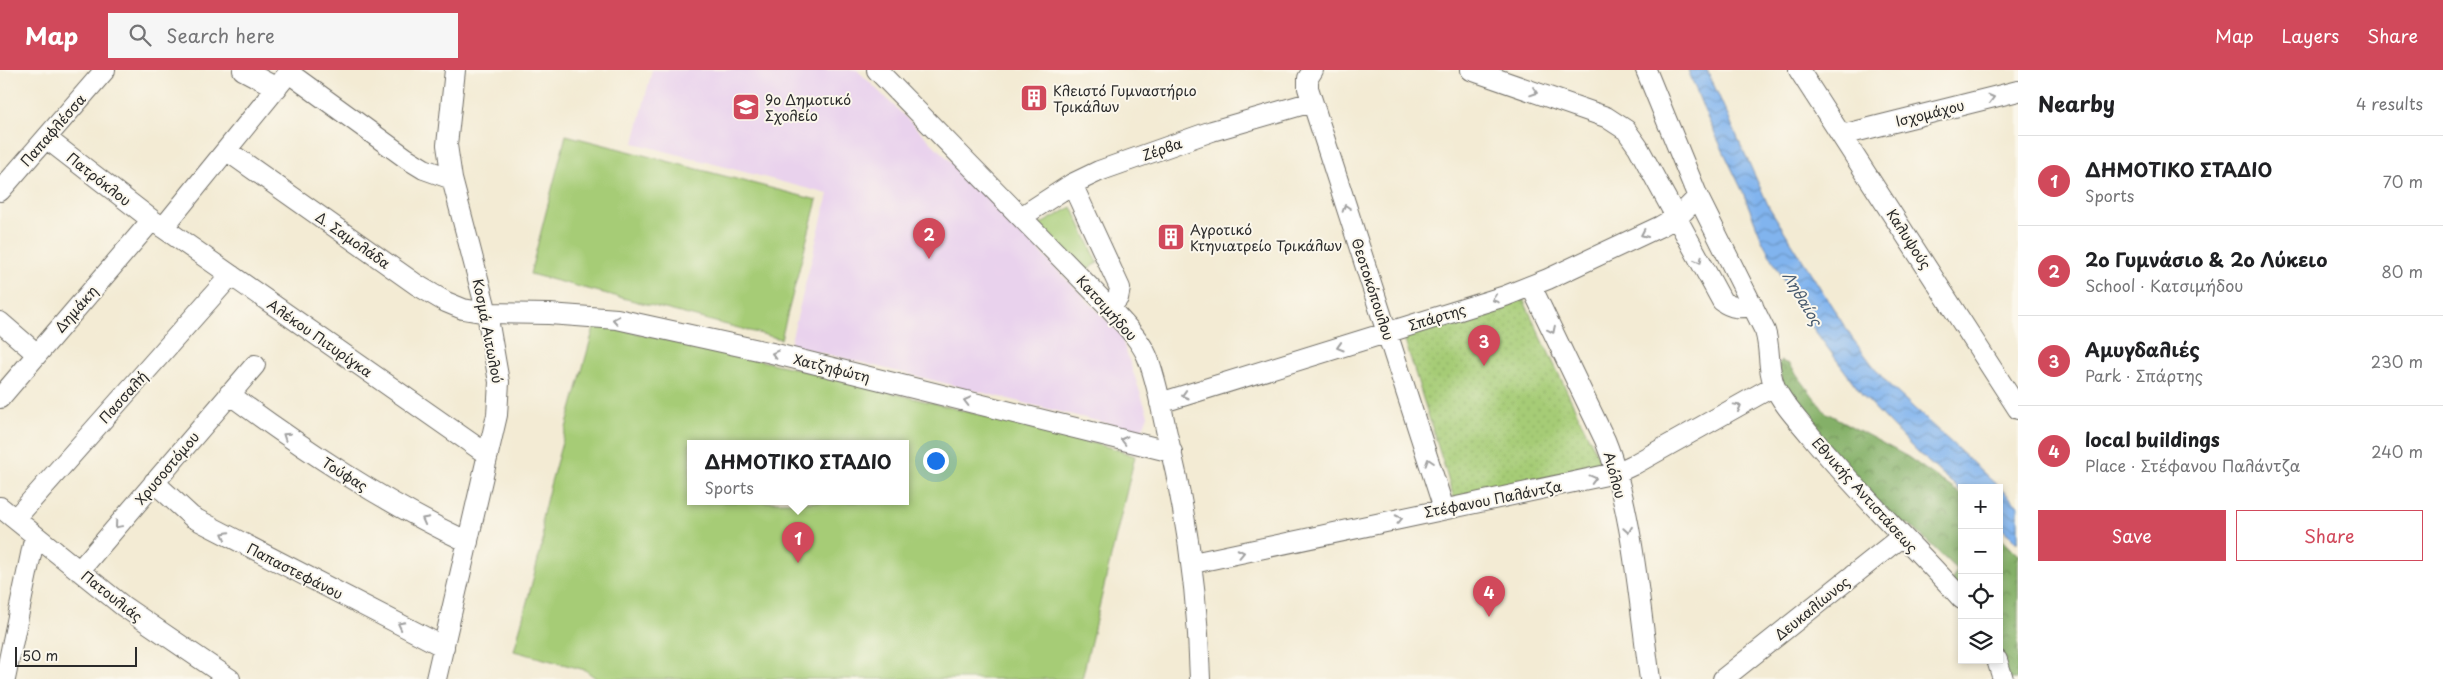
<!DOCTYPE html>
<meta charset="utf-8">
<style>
:root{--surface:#fff;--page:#f6f6f6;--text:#202124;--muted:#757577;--line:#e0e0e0;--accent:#d1495b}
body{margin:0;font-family:"Playpen Sans",sans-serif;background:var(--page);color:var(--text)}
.controls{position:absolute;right:15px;bottom:15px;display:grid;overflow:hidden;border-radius:0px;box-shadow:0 2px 8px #0003}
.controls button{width:45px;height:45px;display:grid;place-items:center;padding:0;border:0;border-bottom:1px solid var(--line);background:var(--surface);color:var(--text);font:25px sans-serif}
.scale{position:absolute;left:15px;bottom:12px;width:122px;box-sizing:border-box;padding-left:5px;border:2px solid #2b2b2b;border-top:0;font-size:14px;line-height:18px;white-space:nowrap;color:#2b2b2b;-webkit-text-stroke:4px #fbf7ec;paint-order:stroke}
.you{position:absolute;left:935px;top:390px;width:18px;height:18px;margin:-12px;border:4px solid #fff;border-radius:50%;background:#1a73e8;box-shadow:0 0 0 8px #1a73e833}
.badge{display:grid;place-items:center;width:32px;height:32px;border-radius:50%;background:var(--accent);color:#fff;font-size:16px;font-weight:700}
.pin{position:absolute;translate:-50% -41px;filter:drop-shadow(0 1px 2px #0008)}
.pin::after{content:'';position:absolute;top:26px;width:18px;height:15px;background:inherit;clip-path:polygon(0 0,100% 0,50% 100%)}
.popup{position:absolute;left:687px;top:370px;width:222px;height:65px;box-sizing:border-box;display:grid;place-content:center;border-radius:0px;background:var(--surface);filter:drop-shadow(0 1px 4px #0005);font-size:16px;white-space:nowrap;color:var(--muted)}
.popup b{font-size:19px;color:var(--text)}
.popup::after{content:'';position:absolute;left:50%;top:100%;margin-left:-10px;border:10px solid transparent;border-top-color:var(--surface)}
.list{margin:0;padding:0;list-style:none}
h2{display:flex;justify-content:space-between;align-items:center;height:65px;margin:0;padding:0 20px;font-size:21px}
h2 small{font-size:16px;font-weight:400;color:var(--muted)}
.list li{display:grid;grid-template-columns:32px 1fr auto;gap:15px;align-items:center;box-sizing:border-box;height:90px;padding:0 20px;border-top:1px solid var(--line)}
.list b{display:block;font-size:19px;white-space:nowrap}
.list p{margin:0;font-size:16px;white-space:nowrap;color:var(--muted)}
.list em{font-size:16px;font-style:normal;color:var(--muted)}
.actions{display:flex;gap:10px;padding:15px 20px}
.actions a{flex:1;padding:11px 0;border:1px solid var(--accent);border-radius:0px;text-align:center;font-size:18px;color:var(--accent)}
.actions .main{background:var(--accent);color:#fff}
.icon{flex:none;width:28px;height:28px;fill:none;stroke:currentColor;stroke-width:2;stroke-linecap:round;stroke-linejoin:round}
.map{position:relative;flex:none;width:2018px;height:609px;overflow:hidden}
header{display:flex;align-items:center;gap:30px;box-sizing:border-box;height:70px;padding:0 25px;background:var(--accent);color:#fff}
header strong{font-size:24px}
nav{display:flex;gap:28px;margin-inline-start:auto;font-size:18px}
.search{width:350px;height:45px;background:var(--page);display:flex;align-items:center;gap:12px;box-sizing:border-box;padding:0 18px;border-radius:0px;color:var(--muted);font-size:19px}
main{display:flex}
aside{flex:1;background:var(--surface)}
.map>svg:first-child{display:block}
</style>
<header>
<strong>Map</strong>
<div class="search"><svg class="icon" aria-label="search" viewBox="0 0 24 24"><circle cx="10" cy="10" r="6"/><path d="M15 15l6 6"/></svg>Search here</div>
<nav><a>Map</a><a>Layers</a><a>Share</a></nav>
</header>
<main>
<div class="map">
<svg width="2018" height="609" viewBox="0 0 2018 609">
<defs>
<pattern id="forest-crowns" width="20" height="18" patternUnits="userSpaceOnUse" patternTransform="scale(1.25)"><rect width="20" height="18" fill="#84b067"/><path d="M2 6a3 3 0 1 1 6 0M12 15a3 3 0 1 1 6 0" fill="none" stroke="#6c8f55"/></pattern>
<pattern id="park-dots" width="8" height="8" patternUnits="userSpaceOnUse" patternTransform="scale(1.25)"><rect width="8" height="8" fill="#a6cc76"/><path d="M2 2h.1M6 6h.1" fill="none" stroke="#8faf66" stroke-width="1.8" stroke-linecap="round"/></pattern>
<pattern id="water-waves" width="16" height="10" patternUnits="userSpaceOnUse" patternTransform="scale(1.25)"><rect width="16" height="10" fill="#81b4ee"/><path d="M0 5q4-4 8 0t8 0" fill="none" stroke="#6a93c1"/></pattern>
</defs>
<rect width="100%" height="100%" fill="#fbf7ec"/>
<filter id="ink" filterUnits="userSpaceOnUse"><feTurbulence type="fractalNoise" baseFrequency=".02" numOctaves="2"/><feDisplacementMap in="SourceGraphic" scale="10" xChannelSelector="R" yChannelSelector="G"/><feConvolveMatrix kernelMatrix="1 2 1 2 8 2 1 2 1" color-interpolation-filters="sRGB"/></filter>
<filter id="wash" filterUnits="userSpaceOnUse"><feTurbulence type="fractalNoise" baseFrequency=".0096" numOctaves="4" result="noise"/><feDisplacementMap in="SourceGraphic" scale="20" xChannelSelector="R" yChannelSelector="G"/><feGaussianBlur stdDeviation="1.12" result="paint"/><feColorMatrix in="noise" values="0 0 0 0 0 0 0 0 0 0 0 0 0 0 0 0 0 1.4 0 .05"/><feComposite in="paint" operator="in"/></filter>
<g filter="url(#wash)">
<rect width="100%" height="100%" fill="#f3ebd4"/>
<!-- built -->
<path fill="#e9d2ed" d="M652,0H857L978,118L1120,264L1148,345L1142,362L790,275L828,124L634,73Z"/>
<!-- grass -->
<path fill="#a6cc76" stroke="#687c50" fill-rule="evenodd" d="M566,65L817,130L781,269L530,204Z
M1072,137L1098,193L1085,201L1039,155Z
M595,254L789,297L1112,378L1135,386L1082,609H597L585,600L514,581L543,471L542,448L549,419ZM690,374H906V432H690Z"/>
<!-- forest -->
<path fill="url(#forest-crowns)" stroke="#586e49" d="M1780,291L1789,294L1825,342L1908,387L1962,425V522L1951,511L1957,500L1909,454H1896L1786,327L1778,294Z
M1999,466L2018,485V609H2008L1999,584Z"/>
<!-- park -->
<path fill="url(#park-dots)" stroke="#687c50" d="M1523,229L1602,395L1454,428L1403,264Z"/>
<!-- water -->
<path fill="url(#water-waves)" stroke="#56708c" d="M1688,0H1707L1769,137L1852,268L1885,311L2018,435V473L1999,456V418H1962V422L1916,381L1864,327L1802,243L1763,172L1742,120L1707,47Z"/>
</g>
<g filter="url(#ink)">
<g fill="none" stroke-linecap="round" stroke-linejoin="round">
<!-- minor casing -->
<g stroke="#716e66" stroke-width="22">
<path id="minor" d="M243,0L277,18
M877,0L1110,238C1123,253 1139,268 1147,286C1157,310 1161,338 1167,364C1187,445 1198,525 1200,609
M1313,0L1308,8V18L1444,439
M1471,0L1606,47L1626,60L1638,77L1722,231C1732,239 1741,238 1753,236
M1646,0L1698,127L1765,261C1771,279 1767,300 1775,317C1783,335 1799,351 1811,366C1858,423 1912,474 1962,529
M1799,0L2018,339
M289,3L406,88L424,99L452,109
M1842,65L2018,21
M46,68L152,150L488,385
M226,80L417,215L446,232L463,239L487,243L549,244L617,249L772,283L1172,382
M1072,114L1120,218L1118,228L1110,238
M0,121L105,0
M1021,147L1072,114L1099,101L1212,61L1312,32
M163,158L291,0
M1531,216L1605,370C1633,439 1639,534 1650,609
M0,252L37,284
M229,324C305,380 383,432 468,472
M0,328L152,150
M1160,333L1505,226L1548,209L1661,156L1680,145L1698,127
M154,412L192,447L444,577
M0,437L123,536L230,609
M15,449L231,205
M1193,493L1616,403L1633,395L1774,316
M79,501L255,295
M1997,590L2003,609
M5,609L35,465
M436,609L497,345L499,312L487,243L452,109L447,75L455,0
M1723,609L1901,467"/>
</g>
<!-- minor -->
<use href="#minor" stroke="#fff" stroke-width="20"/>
</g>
<!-- one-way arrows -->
<defs><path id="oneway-chevron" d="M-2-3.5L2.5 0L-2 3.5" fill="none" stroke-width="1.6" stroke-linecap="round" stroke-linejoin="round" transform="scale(1.25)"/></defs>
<g stroke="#a0a0a0">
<use href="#oneway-chevron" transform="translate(1534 22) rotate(19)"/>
<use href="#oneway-chevron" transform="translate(1991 28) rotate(-14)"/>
<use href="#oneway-chevron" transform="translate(1346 138) rotate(-108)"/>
<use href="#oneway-chevron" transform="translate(1644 164) rotate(155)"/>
<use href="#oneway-chevron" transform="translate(1699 190) rotate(62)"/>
<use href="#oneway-chevron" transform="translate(1495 229) rotate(162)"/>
<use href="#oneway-chevron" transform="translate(616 250) rotate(-170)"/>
<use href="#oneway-chevron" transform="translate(1552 260) rotate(64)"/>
<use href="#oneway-chevron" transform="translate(1340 277) rotate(163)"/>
<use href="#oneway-chevron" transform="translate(775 284) rotate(-167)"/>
<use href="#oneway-chevron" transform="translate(1185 325) rotate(163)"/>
<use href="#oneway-chevron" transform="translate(967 331) rotate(-166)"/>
<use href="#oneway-chevron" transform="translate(1738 337) rotate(-29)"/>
<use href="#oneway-chevron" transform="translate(286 366) rotate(-146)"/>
<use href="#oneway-chevron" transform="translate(1124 370) rotate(-166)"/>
<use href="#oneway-chevron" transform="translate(1429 392) rotate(-108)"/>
<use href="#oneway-chevron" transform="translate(1593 409) rotate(-15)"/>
<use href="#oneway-chevron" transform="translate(1399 449) rotate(-12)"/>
<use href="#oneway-chevron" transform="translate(425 450) rotate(-152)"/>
<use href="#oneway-chevron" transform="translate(118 455) rotate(130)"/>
<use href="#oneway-chevron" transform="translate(1628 460) rotate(81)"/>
<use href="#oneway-chevron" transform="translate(225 465) rotate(-152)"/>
<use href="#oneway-chevron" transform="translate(1241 483) rotate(-12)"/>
<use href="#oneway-chevron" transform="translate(401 555) rotate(-153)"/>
</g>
</g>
<!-- icons -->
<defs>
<g id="building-square" transform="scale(1.4375)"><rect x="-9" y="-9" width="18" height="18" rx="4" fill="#d1495b" stroke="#fbf7ec"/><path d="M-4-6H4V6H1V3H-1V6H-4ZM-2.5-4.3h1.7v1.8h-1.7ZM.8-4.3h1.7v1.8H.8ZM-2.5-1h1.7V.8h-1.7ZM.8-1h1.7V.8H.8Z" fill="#fff"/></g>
<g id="school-square" transform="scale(1.4375)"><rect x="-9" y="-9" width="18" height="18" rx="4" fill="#d1495b" stroke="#fbf7ec"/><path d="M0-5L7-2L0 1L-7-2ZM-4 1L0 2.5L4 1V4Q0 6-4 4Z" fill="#fff"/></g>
</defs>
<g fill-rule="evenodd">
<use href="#building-square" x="1034" y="28"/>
<use href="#school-square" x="746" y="37"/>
<use href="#building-square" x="1171" y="167"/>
</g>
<g text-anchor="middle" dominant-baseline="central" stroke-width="4" stroke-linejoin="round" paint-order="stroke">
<!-- poi labels -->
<g font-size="14" fill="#2b2b2b" stroke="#fbf7ec" text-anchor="start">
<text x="1053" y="20">Κλειστό Γυμναστήριο<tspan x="1053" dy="16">Τρικάλων</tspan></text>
<text x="765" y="29">9ο Δημοτικό<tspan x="765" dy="16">Σχολείο</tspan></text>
<text x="1190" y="159">Αγροτικό<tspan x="1190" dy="16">Κτηνιατρείο Τρικάλων</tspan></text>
</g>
<!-- street labels -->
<g font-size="14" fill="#2b2b2b" stroke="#fbf7ec">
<text transform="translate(1930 43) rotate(-14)">Ισχομάχου</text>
<text transform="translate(53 60) rotate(-49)">Παπαφλέσσα</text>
<text transform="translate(1162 79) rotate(-19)">Ζέρβα</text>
<text transform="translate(99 109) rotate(38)">Πατρόκλου</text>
<text transform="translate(1909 169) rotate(57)">Καλυψούς</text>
<text transform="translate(353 170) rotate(35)">Δ. Σαμολάδα</text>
<text transform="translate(1373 219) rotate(72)">Θεοτοκόπουλου</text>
<text transform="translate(1107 238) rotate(48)">Κατσιμήδου</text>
<text transform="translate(76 239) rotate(-49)">Δημάκη</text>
<text transform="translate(1437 247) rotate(-17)">Σπάρτης</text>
<text transform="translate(488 261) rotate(79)">Κοσμά Αιτωλού</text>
<text transform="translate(320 268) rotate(35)">Αλέκου Πιτυρίγκα</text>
<text transform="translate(832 298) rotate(14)">Χατζηφώτη</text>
<text transform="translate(123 327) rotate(-48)">Πασσαλή</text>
<text transform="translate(167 398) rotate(-50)">Χρυσοστόμου</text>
<text transform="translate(345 404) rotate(32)">Τούφας</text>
<text transform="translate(1615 405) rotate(75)">Αιόλου</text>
<text transform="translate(1865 425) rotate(48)">Εθνικής Αντιστάσεως</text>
<text transform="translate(1493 429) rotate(-11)">Στέφανου Παλάντζα</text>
<text transform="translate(295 501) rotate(27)">Παπαστεφάνου</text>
<text transform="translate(112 526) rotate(38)">Πατουλιάς</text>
<text transform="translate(1812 538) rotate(-39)">Δευκαλίωνος</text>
</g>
<!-- water labels -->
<g font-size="15" font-style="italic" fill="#495b6f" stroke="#fbf7ec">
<text transform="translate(1803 228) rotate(59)">Ληθαίος</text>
</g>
</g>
</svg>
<div class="controls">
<button>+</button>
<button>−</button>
<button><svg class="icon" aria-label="locate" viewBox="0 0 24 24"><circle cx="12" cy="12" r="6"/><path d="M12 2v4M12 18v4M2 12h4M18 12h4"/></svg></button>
<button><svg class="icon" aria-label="layers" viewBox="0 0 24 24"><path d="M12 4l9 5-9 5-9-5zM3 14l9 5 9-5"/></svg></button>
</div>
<div class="scale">50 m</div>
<div class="you"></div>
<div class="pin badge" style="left:798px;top:493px">1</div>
<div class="popup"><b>ΔΗΜΟΤΙΚΟ ΣΤΑΔΙΟ</b>Sports</div>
<div class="pin badge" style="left:929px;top:189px">2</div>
<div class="pin badge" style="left:1484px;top:296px">3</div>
<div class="pin badge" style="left:1489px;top:547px">4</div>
</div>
<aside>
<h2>Nearby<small>4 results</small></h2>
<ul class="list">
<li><span class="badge">1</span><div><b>ΔΗΜΟΤΙΚΟ ΣΤΑΔΙΟ</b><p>Sports</p></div><em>70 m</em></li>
<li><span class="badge">2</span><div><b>2ο Γυμνάσιο &amp; 2ο Λύκειο</b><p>School · Κατσιμήδου</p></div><em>80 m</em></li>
<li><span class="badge">3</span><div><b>Αμυγδαλιές</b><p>Park · Σπάρτης</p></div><em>230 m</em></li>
<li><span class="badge">4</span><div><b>local buildings</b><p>Place · Στέφανου Παλάντζα</p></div><em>240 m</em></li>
</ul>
<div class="actions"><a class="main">Save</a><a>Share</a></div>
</aside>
</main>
